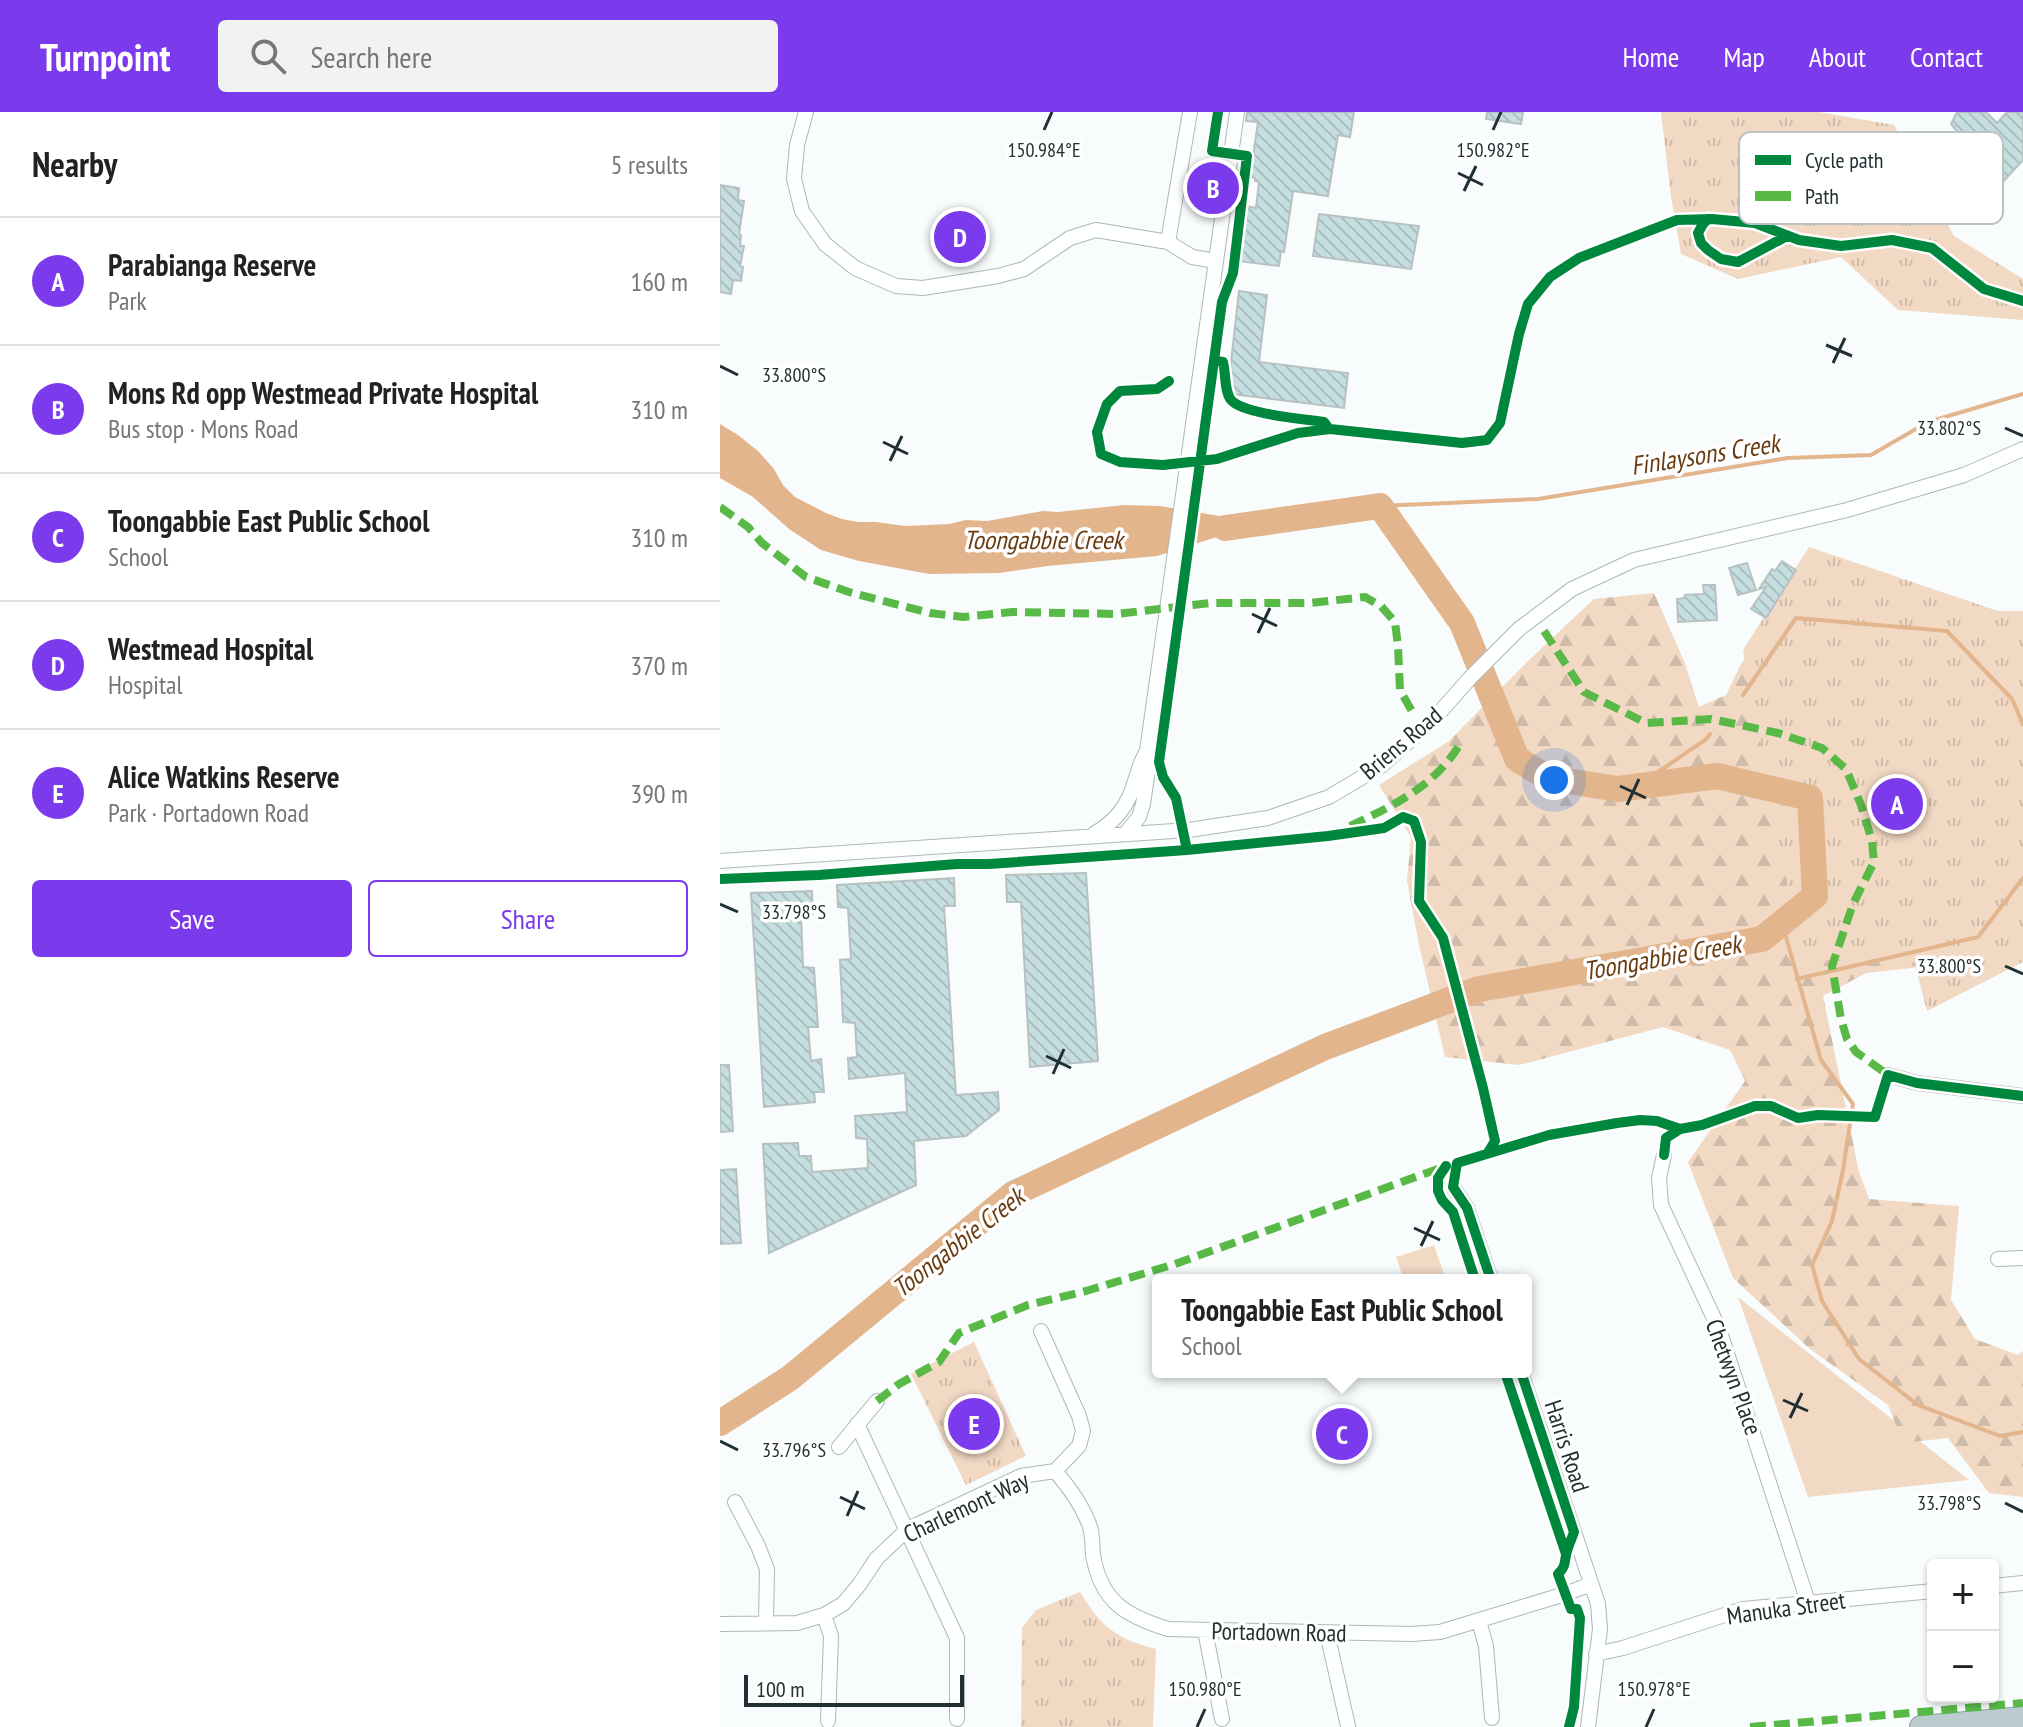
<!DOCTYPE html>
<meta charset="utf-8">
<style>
:root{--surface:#fff;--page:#f2f2f2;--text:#222;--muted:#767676;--line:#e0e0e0;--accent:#7c3aed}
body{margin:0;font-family:"PT Sans Narrow",sans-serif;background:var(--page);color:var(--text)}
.controls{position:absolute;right:24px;bottom:24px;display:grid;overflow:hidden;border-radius:8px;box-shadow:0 2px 6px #0004}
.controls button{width:72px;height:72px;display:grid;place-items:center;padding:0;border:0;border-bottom:2px solid var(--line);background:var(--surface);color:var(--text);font:40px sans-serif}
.scale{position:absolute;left:24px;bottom:20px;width:220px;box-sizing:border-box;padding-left:8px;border:4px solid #203031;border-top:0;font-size:22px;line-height:28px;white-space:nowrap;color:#203031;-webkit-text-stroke:6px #fff;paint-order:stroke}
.you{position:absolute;left:834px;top:668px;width:28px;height:28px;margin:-20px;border:6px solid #fff;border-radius:50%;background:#1a73e8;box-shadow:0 0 0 12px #1a73e833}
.badge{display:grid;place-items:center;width:52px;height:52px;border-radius:50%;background:var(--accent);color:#fff;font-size:26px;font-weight:700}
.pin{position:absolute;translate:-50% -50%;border:4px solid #fff;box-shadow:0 2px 8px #0006}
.popup{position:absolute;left:432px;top:1162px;width:380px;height:104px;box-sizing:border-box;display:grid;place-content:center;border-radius:8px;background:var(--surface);filter:drop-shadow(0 2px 6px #0005);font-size:26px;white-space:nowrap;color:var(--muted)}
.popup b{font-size:30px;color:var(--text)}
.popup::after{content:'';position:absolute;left:50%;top:100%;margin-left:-16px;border:16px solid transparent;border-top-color:var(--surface)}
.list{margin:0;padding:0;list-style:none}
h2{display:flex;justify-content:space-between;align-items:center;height:104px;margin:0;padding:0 32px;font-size:34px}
h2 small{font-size:26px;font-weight:400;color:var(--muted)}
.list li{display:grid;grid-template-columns:52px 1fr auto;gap:24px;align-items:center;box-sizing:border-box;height:128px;padding:0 32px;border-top:2px solid var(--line)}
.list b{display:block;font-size:30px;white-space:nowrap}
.list p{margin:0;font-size:26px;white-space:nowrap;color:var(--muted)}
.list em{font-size:26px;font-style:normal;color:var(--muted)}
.actions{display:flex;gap:16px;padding:24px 32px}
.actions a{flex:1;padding:18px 0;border:2px solid var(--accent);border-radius:8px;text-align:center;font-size:28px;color:var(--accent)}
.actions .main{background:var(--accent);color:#fff}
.icon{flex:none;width:44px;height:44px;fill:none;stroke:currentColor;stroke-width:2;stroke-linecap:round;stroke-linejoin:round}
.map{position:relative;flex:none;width:1303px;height:1615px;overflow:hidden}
header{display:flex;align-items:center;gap:48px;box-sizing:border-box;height:112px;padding:0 40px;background:var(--accent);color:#fff}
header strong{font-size:38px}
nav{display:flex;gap:44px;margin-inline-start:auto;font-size:28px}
.search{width:560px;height:72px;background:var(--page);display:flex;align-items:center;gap:20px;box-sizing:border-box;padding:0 28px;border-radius:8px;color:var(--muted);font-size:30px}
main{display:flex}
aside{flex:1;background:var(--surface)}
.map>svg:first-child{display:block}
</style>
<header>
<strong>Turnpoint</strong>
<div class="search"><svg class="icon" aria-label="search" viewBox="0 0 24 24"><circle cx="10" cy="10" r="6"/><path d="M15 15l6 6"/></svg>Search here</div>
<nav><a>Home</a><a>Map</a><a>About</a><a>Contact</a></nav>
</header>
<main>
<aside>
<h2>Nearby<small>5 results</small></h2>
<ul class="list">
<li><span class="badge">A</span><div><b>Parabianga Reserve</b><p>Park</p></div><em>160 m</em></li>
<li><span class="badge">B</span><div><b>Mons Rd opp Westmead Private Hospital</b><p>Bus stop · Mons Road</p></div><em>310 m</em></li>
<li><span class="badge">C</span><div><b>Toongabbie East Public School</b><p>School</p></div><em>310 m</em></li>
<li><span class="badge">D</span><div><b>Westmead Hospital</b><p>Hospital</p></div><em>370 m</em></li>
<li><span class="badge">E</span><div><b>Alice Watkins Reserve</b><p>Park · Portadown Road</p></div><em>390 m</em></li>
</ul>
<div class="actions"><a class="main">Save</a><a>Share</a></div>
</aside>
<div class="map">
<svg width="1303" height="1615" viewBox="0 0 1303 1615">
<defs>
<pattern id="forest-firs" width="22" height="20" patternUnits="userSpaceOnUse" patternTransform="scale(2)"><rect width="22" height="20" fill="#f2d9c4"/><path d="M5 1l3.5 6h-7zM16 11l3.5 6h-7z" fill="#cfbba9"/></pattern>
<pattern id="park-tufts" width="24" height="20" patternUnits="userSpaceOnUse" patternTransform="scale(2)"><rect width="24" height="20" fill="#f2d9c4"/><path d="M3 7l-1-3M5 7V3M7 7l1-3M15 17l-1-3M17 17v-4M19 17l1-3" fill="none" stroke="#cfbba9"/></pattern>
<pattern id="building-back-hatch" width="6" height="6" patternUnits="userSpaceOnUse" patternTransform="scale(2)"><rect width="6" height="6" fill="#c5dee0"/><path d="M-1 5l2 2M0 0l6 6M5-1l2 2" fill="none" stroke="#a9bfc1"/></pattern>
</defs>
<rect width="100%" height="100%" fill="#f8fcfc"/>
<!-- grass -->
<path fill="#f2d9c4" d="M714,1133L726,1168H684L676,1145Z
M1018,1185L1249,1368L1088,1385Z"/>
<!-- forest -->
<path fill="url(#forest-firs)" d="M934,481L964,549L979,595L1006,583L1020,554L1063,485L1303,571L1283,846L1146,861L1103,884L1139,1060L1149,1087L1239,1094L1231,1188L1255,1227L1298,1243L1303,1239V1385L1269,1381L1228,1326L1183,1331L1168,1293L1090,1237L1013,1166L968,1050L1025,969L1010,938L943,915L799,953L725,945L699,833L687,769L691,725L659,673L729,629L811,546L874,487Z"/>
<!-- park -->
<path fill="url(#park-tufts)" d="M941,0H1099L1174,13L1234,124L1303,167V208L1178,198L1121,145L1018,167L961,142L951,85Z
M1089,435L1278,499H1303V850L1207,899L1193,845L1082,851L1023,538Z
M254,1230L306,1344L246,1373L191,1262Z
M360,1480C380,1514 398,1528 436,1537L433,1615H301L302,1516L316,1498Z"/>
<!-- water -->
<path fill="#e2b58d" d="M0,312L18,323L38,339L54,357L63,373L75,385L106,401L122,407L138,410H156L185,414L229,412L246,408L267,409L323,399L338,400L404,393L440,394L541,411L437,444L328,454L279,461L209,462L139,449L101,438L69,417L33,385L0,366Z"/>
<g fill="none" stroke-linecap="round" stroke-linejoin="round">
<!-- stream -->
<path stroke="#e2b58d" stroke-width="4" d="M660,394L818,387L1068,346L1151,343L1208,310L1303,282
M1023,583L1076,506L1227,519L1292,587L1303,612
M916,675L985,628L990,622
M1062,811L1101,948L1133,992L1123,1058L1112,1109L1092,1153L1102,1189L1139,1247L1198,1293L1280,1324L1303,1320
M1077,867L1258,825L1303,766"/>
<!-- river -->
<path stroke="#e2b58d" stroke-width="26" d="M0,1311L70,1266L293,1082L605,935L759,877L1042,827L1095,784L1090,686L997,664L898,677L828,666L797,647L742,511L660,394L505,416"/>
</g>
<!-- building -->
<path fill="url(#building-back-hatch)" stroke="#b8c1c2" stroke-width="2" d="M527,0H634L630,25L618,23L608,84L573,79L564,140L561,139L559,154L518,149L526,94L536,96L539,70L535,69V66L530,65L538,10L526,9Z
M767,0H803L801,12L766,7Z
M1237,0H1266L1277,11L1287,0H1303V48L1281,72L1231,12Z
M0,73L19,76L18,88L24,89L19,122L21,123L20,134H24L20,154L23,155L21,169L13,168L11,182L0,180Z
M599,102L699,114L691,157L593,144Z
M519,179L547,183L539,250L628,261L624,296L512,282L511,250Z
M1062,449L1076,458L1046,506L1031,497L1046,475L1039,477L1052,457L1055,459Z
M1027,451L1036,478L1018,483L1009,456Z
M983,473H995L997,508L958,510L957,487L964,486L965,483L984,482Z
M366,761L378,949L310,955L301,790H287L286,763Z
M234,766L235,794H224L236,983L278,980L279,998L246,1024L194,1029L196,1073L49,1141L43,1032L78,1031L79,1044H91L92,1060L148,1056L147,1027L136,1026L135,1004L187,1000L185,961L129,967L128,946L137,945L135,911L123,910L120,848L131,847L128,796L118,795L117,773Z
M92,779L93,802L81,803L83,855L94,856L98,915H88L91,949L101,947L104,980H94L95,990L44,995L31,781Z
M0,953H9L13,1019L0,1020Z
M16,1057L21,1131L0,1132V1058Z"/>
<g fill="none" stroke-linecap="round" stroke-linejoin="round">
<!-- minor casing -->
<g stroke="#aeb7b7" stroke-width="16">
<path id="minor" d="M86,0L77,33L74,67L82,99L105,132L135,156L176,174L203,176L278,164L304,157L350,126L376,118L448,130L472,145L496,149
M448,130L470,0
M374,722C396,709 408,694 415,669C419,657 420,650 427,639
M405,722L419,705L423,692L429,651L427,639L517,0
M0,749L469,718L548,706L609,685L661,654L713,608L750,566L799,517L852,477L914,448L1127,398L1244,363L1303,337
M1168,963L1197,971L1303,984
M944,1043L939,1066L941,1093L999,1217L1088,1490
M733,1075L747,1096L771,1168
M1278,1147L1303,1146
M321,1219L359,1304L363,1319L359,1334L335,1359
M801,1260L878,1492L880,1517L868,1615
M137,1312L237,1526V1607
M119,1335L157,1289
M335,1359C349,1375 361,1391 369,1412C373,1421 372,1433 373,1443C381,1490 406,1504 448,1517L691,1522L720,1520L845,1482L871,1472
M15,1390L38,1434L47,1457L46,1510
M1273,1474L1303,1471
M104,1503L111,1524L108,1609
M759,1509L766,1534L772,1606
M0,1512L77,1511L104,1503L123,1492L139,1473L157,1446L188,1417L301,1364L335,1359
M485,1518L502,1607
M607,1521L628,1614
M876,1542L903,1536L1023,1497L1213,1479"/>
</g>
<!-- highway casing -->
<g stroke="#8ca1a2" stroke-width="24">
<path id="highway" d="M1201,1615L1303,1606"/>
</g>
<!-- minor -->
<use href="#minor" stroke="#feffff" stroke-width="14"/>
<!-- highway -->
<use href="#highway" stroke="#bbccce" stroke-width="22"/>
<!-- quiet -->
<path stroke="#58b947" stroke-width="8" stroke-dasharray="16 8" stroke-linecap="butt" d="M0,395L28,415L42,431L86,465L129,480L210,501L243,505L292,500L397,502L490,491H590L645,485L661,494L675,510L678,534L680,578L693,601
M824,519L864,580L926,611L991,607L1058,621L1102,636L1126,657L1141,693L1152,729L1154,750L1133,792L1112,854L1121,907L1127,927L1136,940L1168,963
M630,714C673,694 715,674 740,632
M157,1289L179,1272L219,1250L239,1221L308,1193L366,1179L455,1152L726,1054
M1030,1615L1303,1591"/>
<!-- cycleway casing -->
<g stroke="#fff" stroke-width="15">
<path id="cycleway" d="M988,107L983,112L978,121L981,131L988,138L1001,147L1018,150L1067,124
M495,249L503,250C506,261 504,279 511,288C523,302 584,307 604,310L607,314
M449,269L437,277L400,279L387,292L377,320L381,342L400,350L443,353L497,347L578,321L610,317L742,331L767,328L780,311L799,222L808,192L830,165L859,146L957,108L992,107L1035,111L1079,128L1121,134L1172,128L1212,136L1264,177L1303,189
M467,738L456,686L443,665L439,650L502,190L513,161L527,44L492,39L498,0
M0,767L99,763L237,752H269L467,738L608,724L664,716L683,705L694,709L701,730L699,789L723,826L763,976L775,1029L767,1042
M944,1043L946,1026L960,1017L982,1013L1035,994H1051L1078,1006L1098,1003L1155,1005L1168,963L1197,971L1303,984
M726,1054L718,1066V1079L722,1088L733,1100L755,1168
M771,1168L747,1096L733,1075L737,1051L829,1023L897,1011L920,1008L937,1009L960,1017
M785,1260L846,1442
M801,1260L854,1420C852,1426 849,1432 847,1439C844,1448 847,1454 838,1462L851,1497H857L860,1506L854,1595L849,1615"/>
</g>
<!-- cycleway -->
<use href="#cycleway" stroke="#00873e" stroke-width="10"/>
</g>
<!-- ticks -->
<path fill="none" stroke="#203031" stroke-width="3" d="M324,18L332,0M773,18L781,0M738,61L763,73M744,79L756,54M1106,233L1132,244M1113,251L1125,226M0,254L18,263M1285,316L1303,324M163,330L188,342M170,349L182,324M532,502L557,514M538,521L550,496M900,674L926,686M907,693L919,667M0,792L18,800M1285,854L1303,862M326,944L351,956M333,962L344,937M694,1116L720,1128M701,1134L713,1109M1063,1288L1088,1299M1070,1306L1082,1281M0,1329L18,1338M120,1385L145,1397M1285,1391L1303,1400M127,1404L138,1379M477,1615L485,1597M926,1615L934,1597"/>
<g text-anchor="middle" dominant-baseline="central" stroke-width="7" stroke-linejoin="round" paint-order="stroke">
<!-- street labels -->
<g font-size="24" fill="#203031" stroke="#fff">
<text transform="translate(681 631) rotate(-40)">Briens Road</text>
<text transform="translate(1014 1265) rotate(70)">Chetwyn Place</text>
<text transform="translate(847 1334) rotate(72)">Harris Road</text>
<text transform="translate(246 1395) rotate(-25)">Charlemont Way</text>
<text transform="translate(1066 1496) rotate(-8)">Manuka Street</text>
<text transform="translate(559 1520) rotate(1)">Portadown Road</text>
</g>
<!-- water labels -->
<g font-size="26" font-style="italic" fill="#693c12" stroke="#fff">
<text transform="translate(985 342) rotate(-9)">Finlaysons Creek</text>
<text x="323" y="427">Toongabbie Creek</text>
<text transform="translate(942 845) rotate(-10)">Toongabbie Creek</text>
<text transform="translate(238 1130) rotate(-38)">Toongabbie Creek</text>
</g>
</g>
<!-- legend -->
<rect x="1019" y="20" width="264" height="92" rx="12" fill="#fff" stroke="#bcc1c1" stroke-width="2"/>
<rect x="1035" y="43" width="36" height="10" fill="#00873e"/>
<rect x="1035" y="79" width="36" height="10" fill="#58b947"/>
<g font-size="22" fill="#203031">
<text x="1085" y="56">Cycle path</text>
<text x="1085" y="92">Path</text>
</g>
<g font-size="20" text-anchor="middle" fill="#203031" stroke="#fff" stroke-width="7" stroke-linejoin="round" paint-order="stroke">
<text x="324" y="45">150.984°E</text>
<text x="773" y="45">150.982°E</text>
<text x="74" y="270">33.800°S</text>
<text x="1229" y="323">33.802°S</text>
<text x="74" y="807">33.798°S</text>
<text x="1229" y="861">33.800°S</text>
<text x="74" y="1345">33.796°S</text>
<text x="1229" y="1398">33.798°S</text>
<text x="485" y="1584">150.980°E</text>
<text x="934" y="1584">150.978°E</text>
</g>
</svg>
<div class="controls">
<button>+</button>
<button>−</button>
</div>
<div class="scale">100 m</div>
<div class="you"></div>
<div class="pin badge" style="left:1177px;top:692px">A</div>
<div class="pin badge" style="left:493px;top:76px">B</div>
<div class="pin badge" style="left:622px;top:1322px">C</div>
<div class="popup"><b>Toongabbie East Public School</b>School</div>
<div class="pin badge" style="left:240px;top:125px">D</div>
<div class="pin badge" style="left:254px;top:1312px">E</div>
</div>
</main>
